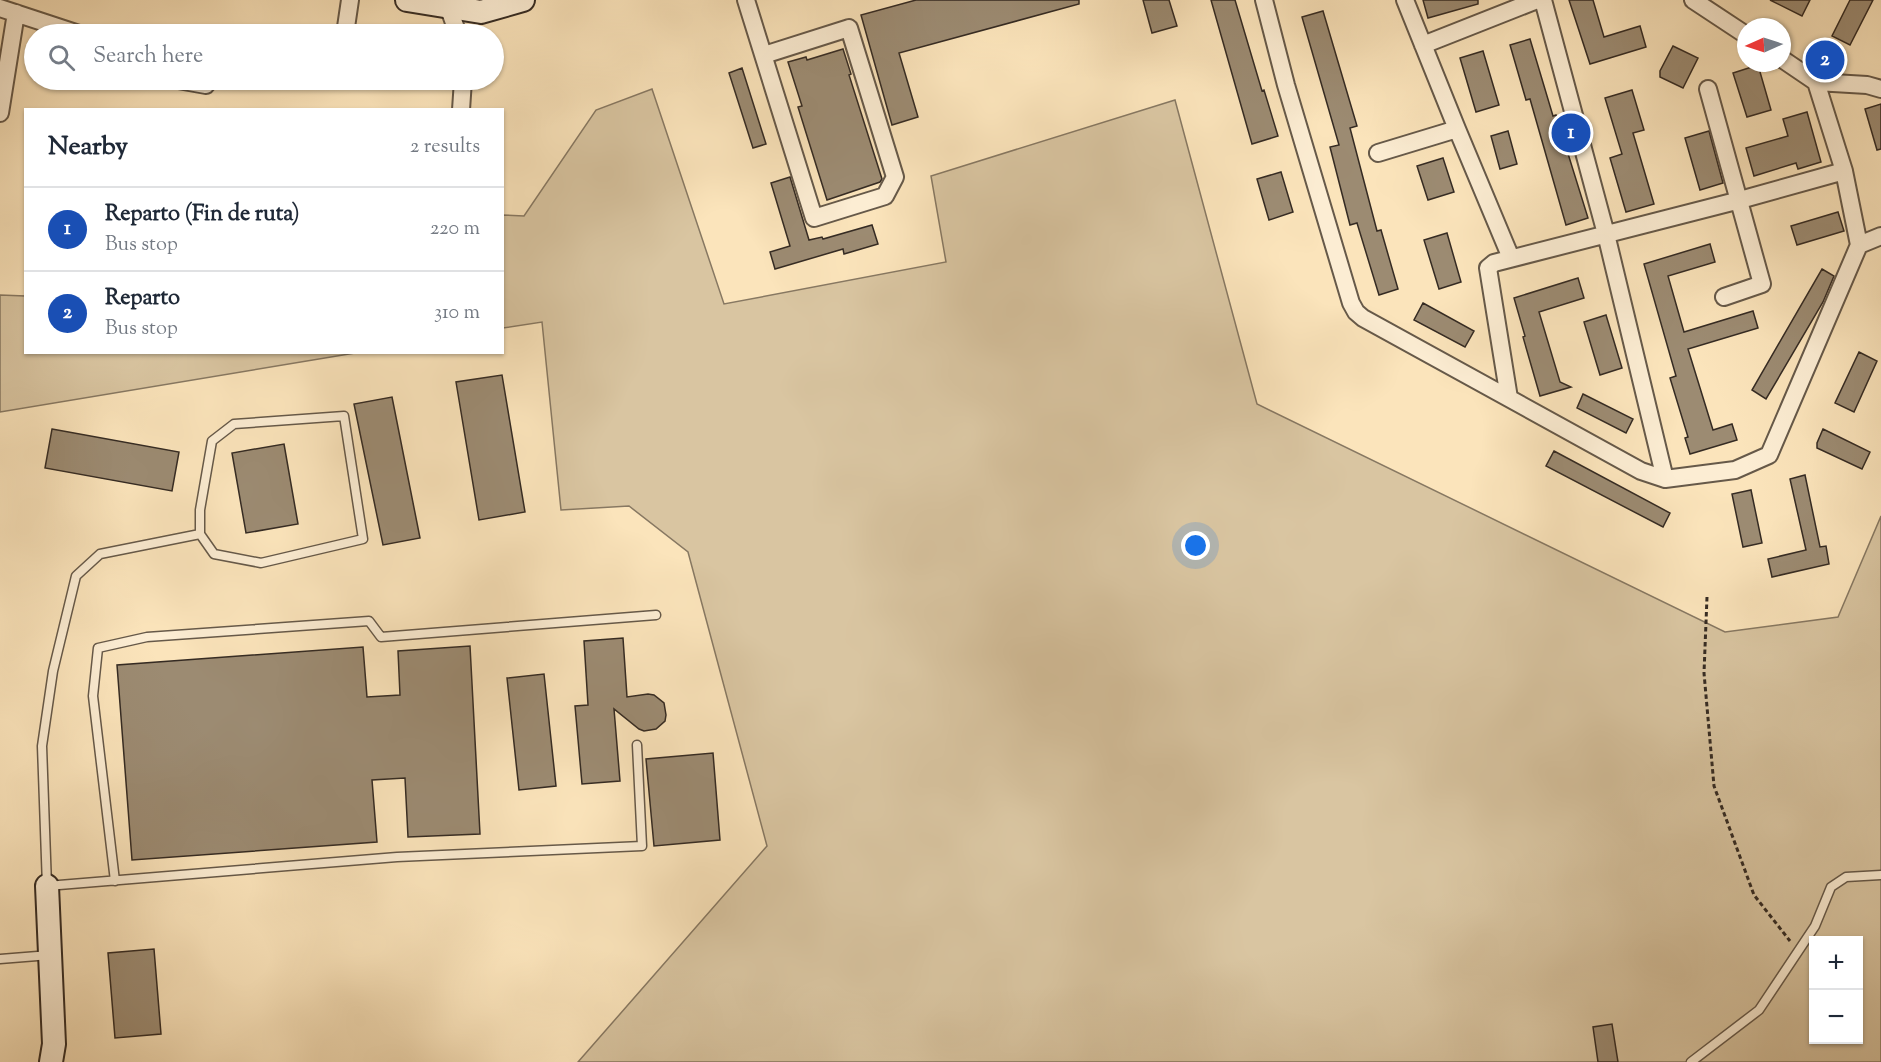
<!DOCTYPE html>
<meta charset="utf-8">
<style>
:root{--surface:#fff;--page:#f6f6f7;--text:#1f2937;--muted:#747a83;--line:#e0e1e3;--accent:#8f2418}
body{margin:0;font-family:"Sorts Mill Goudy",serif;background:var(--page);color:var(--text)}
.controls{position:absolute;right:18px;bottom:18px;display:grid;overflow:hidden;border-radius:0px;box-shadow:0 2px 4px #0004}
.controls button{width:54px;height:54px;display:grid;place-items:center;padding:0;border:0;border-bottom:2px solid var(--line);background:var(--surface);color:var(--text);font:30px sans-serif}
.compass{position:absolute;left:1737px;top:18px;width:54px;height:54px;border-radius:50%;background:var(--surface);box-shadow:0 2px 4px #0004;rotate:267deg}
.you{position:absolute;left:1196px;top:546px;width:21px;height:21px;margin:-15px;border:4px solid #fff;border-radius:50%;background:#1a73e8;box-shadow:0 0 0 9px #1a73e833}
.badge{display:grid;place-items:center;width:39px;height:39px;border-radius:50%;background:var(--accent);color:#fff;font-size:20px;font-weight:700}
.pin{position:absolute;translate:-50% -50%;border:3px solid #fff;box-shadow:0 2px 6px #0006}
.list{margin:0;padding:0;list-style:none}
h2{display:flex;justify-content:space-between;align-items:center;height:78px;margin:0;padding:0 24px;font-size:26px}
h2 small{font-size:20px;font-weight:400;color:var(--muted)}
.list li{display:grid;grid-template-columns:39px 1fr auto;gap:18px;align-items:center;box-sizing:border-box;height:84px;padding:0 24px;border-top:2px solid var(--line)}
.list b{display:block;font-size:22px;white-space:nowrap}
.list p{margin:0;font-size:20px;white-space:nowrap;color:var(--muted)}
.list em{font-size:20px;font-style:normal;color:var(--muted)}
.icon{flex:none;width:33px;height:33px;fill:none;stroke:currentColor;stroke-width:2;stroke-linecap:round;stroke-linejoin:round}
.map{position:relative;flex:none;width:1881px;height:1062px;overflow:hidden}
.search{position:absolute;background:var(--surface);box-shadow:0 2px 4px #0004;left:24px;top:24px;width:480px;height:66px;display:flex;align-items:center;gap:15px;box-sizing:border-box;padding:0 21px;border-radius:33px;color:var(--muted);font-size:22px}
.panel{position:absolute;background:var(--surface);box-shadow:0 2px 4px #0004;left:24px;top:108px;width:480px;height:246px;border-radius:0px}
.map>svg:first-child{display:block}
</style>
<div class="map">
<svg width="1881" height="1062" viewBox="0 0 1881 1062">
<rect width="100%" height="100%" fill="#fbe4bb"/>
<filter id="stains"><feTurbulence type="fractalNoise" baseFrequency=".00333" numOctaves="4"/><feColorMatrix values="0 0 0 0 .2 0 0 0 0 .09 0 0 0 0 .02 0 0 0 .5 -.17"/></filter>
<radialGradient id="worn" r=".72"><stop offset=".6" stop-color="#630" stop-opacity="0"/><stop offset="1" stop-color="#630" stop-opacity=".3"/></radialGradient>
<!-- green -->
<path fill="#d9c5a1" stroke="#877862" stroke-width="1.5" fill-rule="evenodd" d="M652,89L724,304L946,262L931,176L1175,100L1257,404L1725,632L1838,617L1881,516V1062H578L767,846L688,552L629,506L561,510L542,322L503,328L502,215L524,216L596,110ZM1814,940H1858V1040H1814Z
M0,295L25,296L26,352L355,353L0,412Z"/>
<!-- building -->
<path fill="#9c8b72" stroke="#352b23" stroke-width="1.5" d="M916,0H1079V4L899,53L918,117L892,125L861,15Z
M1143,0H1169L1177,26L1152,33Z
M1211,0H1235L1262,91L1264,90L1278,136L1252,144Z
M1423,0H1478V4L1428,18Z
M1569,0H1593L1604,37L1640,26L1646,47L1590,64Z
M1770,0H1810L1802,16Z
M1850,0H1873L1850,45L1832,36Z
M1323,11L1357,126L1350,128L1377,231L1381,230L1398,289L1379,295L1357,223L1350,225L1330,147L1339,145L1302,17Z
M1530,39L1553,116L1556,115L1588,218L1566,225L1530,99L1526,100L1510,45Z
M1673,46L1698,58L1683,88L1660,77V71Z
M843,49L851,74L849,75L882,179L880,182L827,200L798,107L802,106L788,62L806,57L807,60Z
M1483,51L1499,105L1476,112L1460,58Z
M1758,65L1771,110L1747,117L1733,73Z
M742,68L766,144L753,148L729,73Z
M1632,90L1644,130L1633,133L1654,204L1626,212L1610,158L1622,154L1605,98Z
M1881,104V149L1877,150L1865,109Z
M1807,112L1821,162L1798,169L1796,163L1754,176L1746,148L1788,136L1783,119Z
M1508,131L1517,164L1500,169L1491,136Z
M1709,131L1723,183L1700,190L1685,138Z
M1443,158L1454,192L1428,200L1417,166Z
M1281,172L1293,212L1269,220L1257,179Z
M790,177L809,240L822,237L823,239L872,225L878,244L844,254L843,249L775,269L770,252L790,246L771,183Z
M1838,212L1844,231L1797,245L1791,226Z
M1447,233L1461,282L1439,289L1424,240Z
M1710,244L1715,262L1668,276L1684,332L1753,311L1758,328L1688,349L1713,430L1732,424L1737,440L1690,454L1685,438L1688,437L1670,378L1676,376L1644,264Z
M1822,269L1834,276L1823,302L1766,399L1752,390Z
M1578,278L1584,298L1539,312L1560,382L1571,387L1540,396L1523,337L1525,336L1514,298Z
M1423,303L1474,331L1465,347L1414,320Z
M1606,315L1622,368L1600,375L1584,322Z
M1859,352L1877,361L1854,412L1835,403Z
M502,375L525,512L479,520L456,382Z
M1583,394L1633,419L1626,433L1577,408Z
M392,397L420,538L383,545L354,404Z
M52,429L179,452L172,491L45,468Z
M1823,429L1870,452L1862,469L1817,448V443Z
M284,444L298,524L246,533L232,453Z
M1554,451L1670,513L1663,527L1546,466Z
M1805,475L1820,547L1826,546L1829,564L1772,577L1768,559L1806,550L1790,479Z
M1751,490L1762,543L1743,547L1732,494Z
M623,638L627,697L648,694L654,695L664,703L666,715L665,721L656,729L644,731L639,729L614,709L620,781L582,784L575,706L588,705L584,641Z
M470,646L480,834L408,837L405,778L372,780L377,842L132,860L117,665L363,647L367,697L400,695L398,651Z
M544,674L556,786L519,790L507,678Z
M713,753L720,840L654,846L646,759Z
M154,949L161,1034L115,1038L108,953Z
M1612,1024L1618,1062H1598L1593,1027Z"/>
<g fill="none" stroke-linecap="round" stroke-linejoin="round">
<!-- lane casing -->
<g stroke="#665949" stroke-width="11">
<path id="lane" d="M344,416L363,539L261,563L214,554L200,534V510L212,441L234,424Z
M200,534L100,554L76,576L53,671L42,746L47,886L397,857L642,846L637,745
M115,881L93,696L98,648L147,637L369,621L381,637L656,615
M0,959L50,955
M1691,1062L1759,1010L1815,926L1831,887L1846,877L1881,875"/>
</g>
<!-- street casing -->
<g stroke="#665949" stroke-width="20">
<path id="street" d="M746,0L814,218L885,196L895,177L849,28L764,55
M1264,0L1286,85L1351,303L1356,312L1363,318L1641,471L1665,479L1735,470L1769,455L1859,245L1844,171L1816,82L1782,59
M1405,0L1457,129L1511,258
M1543,0L1606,234L1665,479
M1693,0L1746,35
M448,6L458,34
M0,8L79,34
M345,34L350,0
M1423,45L1537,0
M178,80L206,85
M1816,82L1867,85L1881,89
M1708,89L1762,284L1724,297
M461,110L463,80
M0,113L16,13
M1378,153L1457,129
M1859,245L1881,236
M1509,398L1488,268L1494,263L1740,200L1844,171"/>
</g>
<!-- secondary casing -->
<g stroke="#352b23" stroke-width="26">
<path id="secondary" d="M407,0L481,12L523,0
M47,886L54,1044L51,1062"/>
</g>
<!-- path -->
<path stroke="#352b23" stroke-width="3" stroke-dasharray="4.5 3" stroke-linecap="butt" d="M1707,597L1704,673L1714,786L1754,895L1790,941"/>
<!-- lane -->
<use href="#lane" stroke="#fcedd3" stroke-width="8"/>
<!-- street -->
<use href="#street" stroke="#fcedd3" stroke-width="16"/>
<!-- secondary -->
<use href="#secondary" stroke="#fcedd3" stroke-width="22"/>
</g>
<rect width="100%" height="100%" filter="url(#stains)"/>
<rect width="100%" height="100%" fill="url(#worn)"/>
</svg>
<div class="controls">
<button>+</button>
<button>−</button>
</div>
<svg class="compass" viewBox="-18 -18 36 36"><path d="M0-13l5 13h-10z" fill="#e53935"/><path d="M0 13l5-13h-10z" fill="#747a83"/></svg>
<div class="you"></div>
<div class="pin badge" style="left:1571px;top:133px;background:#1a4fb4">1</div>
<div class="pin badge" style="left:1825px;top:60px;background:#1a4fb4">2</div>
<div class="search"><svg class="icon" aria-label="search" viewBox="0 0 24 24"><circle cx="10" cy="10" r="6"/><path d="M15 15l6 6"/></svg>Search here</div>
<section class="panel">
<h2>Nearby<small>2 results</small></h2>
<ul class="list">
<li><span class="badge" style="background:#1a4fb4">1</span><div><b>Reparto (Fin de ruta)</b><p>Bus stop</p></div><em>220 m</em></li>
<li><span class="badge" style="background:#1a4fb4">2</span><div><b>Reparto</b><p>Bus stop</p></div><em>310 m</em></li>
</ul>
</section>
</div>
